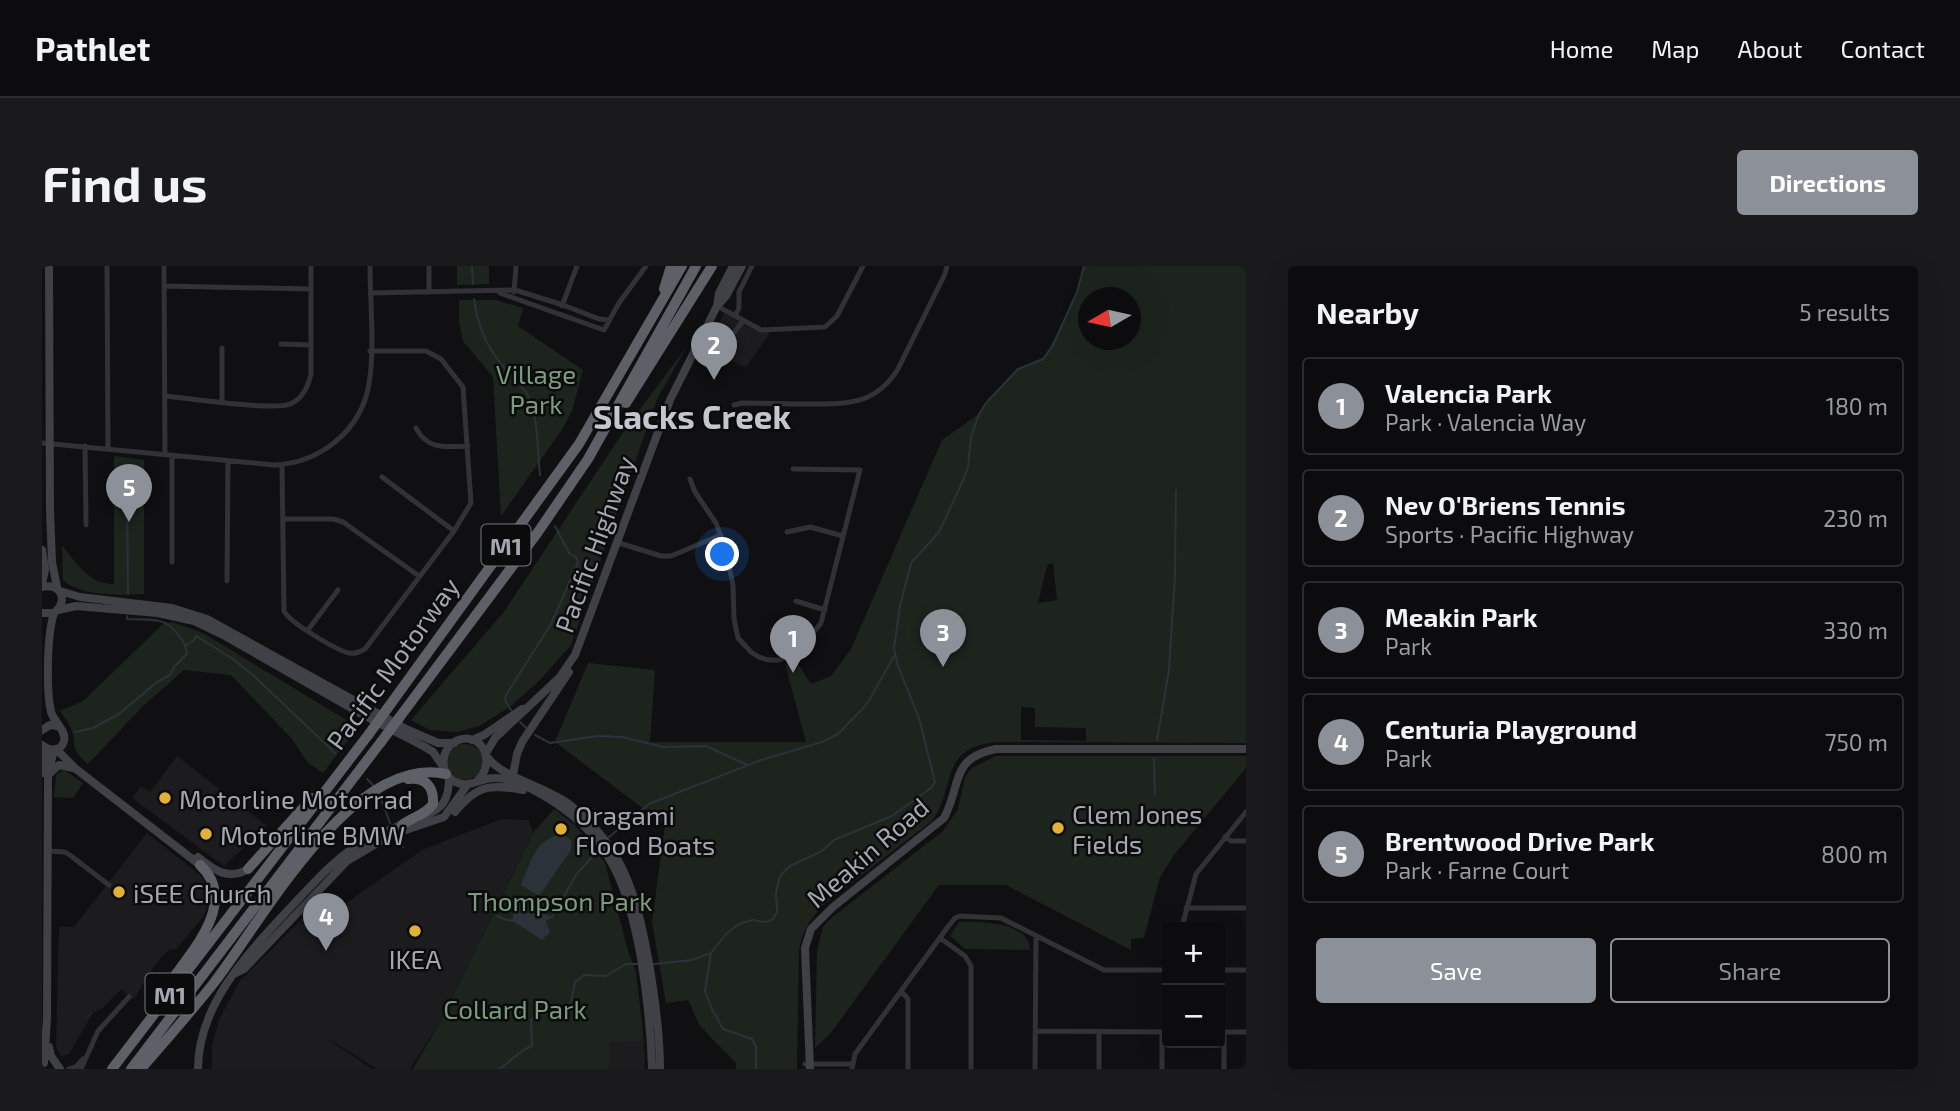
<!DOCTYPE html>
<meta charset="utf-8">
<style>
:root{--surface:#0c0c0e;--page:#1a1a1c;--text:#f1f3f6;--muted:#9a9b9e;--line:#2c2c2e;--accent:#8c9099}
body{margin:0;font-family:"Exo 2",sans-serif;background:var(--page);color:var(--text)}
.controls{position:absolute;right:21px;bottom:21px;display:grid;overflow:hidden;border-radius:7px;box-shadow:0 7px 28px #0002}
.controls button{width:63px;height:63px;display:grid;place-items:center;padding:0;border:0;border-bottom:2px solid var(--line);background:var(--surface);color:var(--text);font:35px sans-serif}
.compass{position:absolute;left:1036px;top:21px;width:63px;height:63px;border-radius:50%;background:var(--surface);box-shadow:0 7px 28px #0002;rotate:261deg}
.you{position:absolute;left:681px;top:289px;width:24px;height:24px;margin:-18px;border:5px solid #fff;border-radius:50%;background:#1a73e8;box-shadow:0 0 0 10px #1a73e833}
.badge{display:grid;place-items:center;width:46px;height:46px;border-radius:50%;background:var(--accent);color:#fff;font-size:23px;font-weight:700}
.pin{position:absolute;translate:-50% -58px;filter:drop-shadow(0 2px 4px #0008)}
.pin::after{content:'';position:absolute;top:37px;width:24px;height:21px;background:inherit;clip-path:polygon(0 0,100% 0,50% 100%)}
.list{margin:0;padding:0;list-style:none}
h2{display:flex;justify-content:space-between;align-items:center;height:91px;margin:0;padding:0 28px;font-size:30px}
h2 small{font-size:23px;font-weight:400;color:var(--muted)}
.list li{display:grid;grid-template-columns:46px 1fr auto;gap:21px;align-items:center;box-sizing:border-box;height:98px;margin:0 14px 14px;padding:0 14px;border:2px solid var(--line);border-radius:7px}
.list b{display:block;font-size:26px;white-space:nowrap}
.list p{margin:0;font-size:23px;white-space:nowrap;color:var(--muted)}
.list em{font-size:23px;font-style:normal;color:var(--muted)}
.actions{display:flex;gap:14px;padding:21px 28px}
.actions a{flex:1;padding:16px 0;border:2px solid var(--accent);border-radius:7px;text-align:center;font-size:24px;color:var(--accent)}
.actions .main{background:var(--accent);color:#fff}
.map{position:relative;flex:none;width:1204px;height:803px;overflow:hidden;border-radius:7px}
header{display:flex;align-items:center;gap:42px;box-sizing:border-box;height:98px;padding:0 35px;background:var(--surface);border-bottom:2px solid var(--line)}
header strong{font-size:33px}
nav{display:flex;gap:38px;margin-inline-start:auto;font-size:24px}
.intro{display:flex;align-items:center;justify-content:space-between;box-sizing:border-box;height:168px;padding:0 42px}
h1{margin:0;font-size:49px}
.button{padding:18px 32px;border-radius:7px;background:var(--accent);color:#fff;font-size:24px;font-weight:700}
main{display:flex;gap:42px;padding:0 42px}
aside{flex:1;background:var(--surface);border-radius:7px;box-shadow:0 7px 28px #0002}
.map>svg:first-child{display:block}
</style>
<header>
<strong>Pathlet</strong>
<nav><a>Home</a><a>Map</a><a>About</a><a>Contact</a></nav>
</header>
<div class="intro"><h1>Find us</h1><a class="button">Directions</a></div>
<main>
<div class="map">
<svg width="1204" height="803" viewBox="0 0 1204 803">
<rect width="100%" height="100%" fill="#101012"/>
<!-- built -->
<path fill="#1c1c1e" d="M682,47L711,63L728,67L704,101L663,84Z
M135,490L225,560L182,600L90,532L99,520L108,526Z
M459,553L486,554L491,566L398,756L368,803H335L274,765L330,803H170V779L178,752L197,716L264,649L284,651L380,584Z
M105,567L158,609L165,619L167,632L162,650L134,683L126,684L114,698L91,734L79,723L61,742L51,747L27,788L19,790L14,781L17,661H32Z
M602,775L603,803H567V776Z"/>
<!-- green -->
<path fill="#1d241e" fill-rule="evenodd" d="M415,0H447V18L415,19Z
M1042,0H1204V477L955,476C897,482 915,517 891,554L781,639C768,654 760,665 757,684L755,803H694V797L658,760L646,734L624,737L610,656L623,559L513,476L546,397L613,404L608,476H764L743,398L753,393L769,418L789,410L809,383L900,174L937,148L944,137L976,103L1001,92L1018,64L1035,26ZM1046,32H1088V74H1046ZM1011,297L1015,334L996,337L1005,299ZM979,441L993,442V461L1044,462V475L979,474Z
M417,34H454L481,42L476,60L541,104L530,145L519,165L459,250L451,111L421,75L417,55Z
M645,80L615,133L529,379L498,414L469,440L437,460L415,466L388,464L369,454L461,347L582,165Z
M72,190L102,194V328C77,329 41,331 21,314L20,279C34,297 48,319 72,318Z
M130,356L161,367L316,461L281,507L266,497L250,473L189,409L142,404L101,440L46,498C26,481 36,479 28,460C26,455 21,450 18,445L41,435L121,358Z
M405 496a18 18 0 1 1 36 0a18 18 0 1 1-36 0Z
M954,490H1204V502L1132,589L1118,611L1102,672L1089,673V684L964,619H897L788,768L773,782L775,685L781,661L788,653L901,565L916,543L923,511L930,502Z
M22,504L41,517L31,532L12,531L14,509Z
M512,543L533,559L563,597L586,685L594,706L602,775L567,776V803H371L398,756L491,567Z
M917,656C938,655 988,656 988,684L923,683L908,670Z"/>
<!-- water -->
<path fill="#2b3239" d="M521,568L529,574V584L497,630L479,619C489,596 493,572 521,568Z
M471,637L511,651L504,655L508,666L500,674L471,655Z"/>
<g fill="none" stroke-linecap="round" stroke-linejoin="round">
<!-- stream -->
<path stroke="#2b3239" stroke-width="2" d="M430,0L431,18
M432,33C435,60 447,85 465,105C472,113 481,120 486,130C497,152 495,184 498,209
M85,212L86,328
M85,350V353C117,355 125,349 143,379
M469,444L463,434L464,429L509,358L536,297L534,291L527,287L513,260
M478,456L484,462
M33,466L51,462L77,448L115,416L128,409L132,401L145,388L143,380L152,374L154,370L191,393L212,410L293,487
M493,469L508,477L556,470L580,471L621,481L664,480L705,499
M1115,474L1127,404L1133,310L1134,224
M1112,493L1113,528
M325,513L332,520
M337,528L348,557
M567,571L607,538L719,494L780,476L796,468L825,438L852,390
M356,574L361,581
M455,650L465,654L474,655
M510,651L534,609L556,584
M669,687L663,725L670,743L681,763L710,773L714,781V803
M612,698L650,694L669,687L684,668L697,658L710,654L724,656L731,653L735,646L734,626L738,610L748,600L780,585L792,574L850,550L889,522L893,516L877,452L856,400L852,382L858,340L869,297L897,266L919,219L926,201L929,171L937,148L944,137L976,103L1001,93L1010,81L1035,26L1042,0
M457,803C469,796 477,784 490,780L489,754C499,745 516,748 528,742L533,716L542,709L564,710L584,698H595"/>
<!-- street -->
<path stroke="#323236" stroke-width="5" d="M65,0L66,182
M122,0L123,188
M387,0V26
M122,20L269,23
M472,26L474,0
M328,27L473,24L521,39L557,53L567,54
M458,27L562,64L577,37L604,0
M520,40L535,0
M675,40L719,64L783,61L795,50L821,0
M693,50L697,42V26L710,0
M239,78L269,79
M671,78L680,82L701,55
M123,130C146,132 231,145 248,138C261,133 266,121 269,108V0
M180,135V82
M692,139L700,137C721,137 743,138 765,138C804,138 833,140 856,103L903,8L905,0
M374,162C385,184 404,181 426,180
M0,177L232,199C278,197 319,165 327,118C333,83 328,36 328,0
M43,180L44,259
M130,189V296
M240,199L242,345C247,356 294,384 307,387C313,388 317,386 323,383L412,265L429,237L421,121L399,93L384,85H328
M340,211L412,265
M648,213L653,226L674,257L683,282L691,319L692,353L696,372L709,386L717,391L726,394H737L755,387L779,357L818,204L751,203
M241,253H291L301,256L377,310
M745,266L768,261L801,270
M574,276L619,290H629L679,269
M185,315L186,195
M754,335L783,344
M266,364L296,324
M1183,571L1189,575H1204
M6,585L23,586L29,590L67,619
M1144,642H1204
M1140,661L1154,608L1204,546
M898,672L923,690L929,700V803
M1178,704H1204
M859,725L866,733V803
M994,765L1125,766
M1178,766H1204
M763,798H810
M27,803L34,801L41,793
M39,803L56,765L87,731
M810,803L813,788L905,662L913,652L918,650L959,652L1062,704H1125
M993,803L994,670
M1057,803V765
M1120,803V766
M1182,803V766"/>
<!-- secondary -->
<path stroke="#404146" stroke-width="8" d="M7,0L8,244L10,296L15,321
M675,40L677,27L691,0
M0,284L3,304L0,317
M0,321C19,316 27,335 12,347H0
M18,325L38,331L130,342L165,353L364,463L396,477H412
M16,344L34,340L116,347L152,355L183,370L325,451L383,481L391,486L400,499
M0,464L8,459L15,460
M430,474L442,469L480,443
M0,479C7,485 19,486 22,475C25,465 12,456 9,446C4,424 5,368 12,347
M14,483L34,503L158,599
M444,487L453,472L517,412L533,389L628,134L675,40L684,30L700,0
M446,492C461,512 505,521 528,539C583,582 595,632 607,697C613,732 618,767 618,803
M2,507L3,482
M7,508L17,499L31,502
M471,509L475,488L480,476L527,406
M434,516C456,498 440,463 414,475C397,484 397,510 416,517C428,522 439,512 452,512C476,511 514,536 532,551C576,588 589,637 599,692C605,729 609,765 610,803
M413,546C435,519 447,518 481,524
M379,551C400,544 407,535 407,512
M156,591C172,604 186,615 206,603
M194,707L202,703L305,595L349,569L402,551L426,518
M7,781L9,790L18,803
M2,797L5,753L6,508L12,484
M156,803C156,738 207,686 249,641C269,620 287,599 311,582C327,572 346,564 364,557
M768,803L763,682L769,663L791,641L902,552C920,518 908,492 954,483H1204"/>
<!-- highway -->
<path stroke="#5e6067" stroke-width="10" d="M622,23L629,0
M584,137L670,0
M345,443L537,178L640,0
M357,452L496,266L546,193L654,0
M360,559C370,551 384,549 391,538C392,521 384,511 366,513
M206,603L270,532
M126,719C148,687 198,636 158,599
M70,803L327,468
M89,803L339,476
M99,803C123,775 148,747 171,718C221,654 309,488 404,508"/>
<!-- highway-bridge -->
<path stroke="#5e6067" stroke-width="10" d="M327,468L345,443
M339,476L357,452"/>
</g>
<!-- markers -->
<g fill="#e2af37" stroke="#0b0b0c" stroke-width="2.5">
<circle cx="123" cy="532" r="7"/>
<circle cx="1016" cy="562" r="7"/>
<circle cx="519" cy="563" r="7"/>
<circle cx="164" cy="568" r="7"/>
<circle cx="77" cy="626" r="7"/>
<circle cx="373" cy="665" r="7"/>
</g>
<g text-anchor="middle" dominant-baseline="central" stroke-width="5" stroke-linejoin="round" paint-order="stroke">
<!-- shield labels -->
<g fill="#0b0b0c" stroke="#757880" stroke-width="2">
<rect x="439.5" y="258.5" width="49" height="41" rx="5"/>
<rect x="103.5" y="707.5" width="49" height="41" rx="5"/>
</g>
<g font-size="24" font-weight="bold" fill="#a3a7b1">
<text x="464" y="279">M1</text>
<text x="128" y="728">M1</text>
</g>
<!-- park labels -->
<g font-size="26" fill="#7b9b7e" stroke="#0b0b0c">
<text x="494" y="107">Village<tspan x="494" dy="30">Park</tspan></text>
<text x="518" y="634">Thompson Park</text>
<text x="473" y="742">Collard Park</text>
</g>
<!-- street labels -->
<g font-size="26" fill="#a3a7b1" stroke="#0b0b0c">
<text transform="translate(552 278) rotate(-70)">Pacific Highway</text>
<text transform="translate(350 397) rotate(-54)">Pacific Motorway</text>
<text transform="translate(825 586) rotate(-41)">Meakin Road</text>
</g>
<!-- poi labels -->
<g font-size="26" fill="#a3a7b1" stroke="#0b0b0c" text-anchor="start">
<text x="137" y="532">Motorline Motorrad</text>
<text x="1030" y="547">Clem Jones<tspan x="1030" dy="30">Fields</tspan></text>
<text x="533" y="548">Oragami<tspan x="533" dy="30">Flood Boats</tspan></text>
<text x="178" y="568">Motorline BMW</text>
<text x="91" y="626">iSEE Church</text>
<text x="373" y="692" text-anchor="middle">IKEA</text>
</g>
<!-- district labels -->
<g font-size="33" font-weight="bold" fill="#c3c6ce" stroke="#0b0b0c">
<text x="650" y="150">Slacks Creek</text>
</g>
</g>
</svg>
<div class="controls">
<button>+</button>
<button>−</button>
</div>
<svg class="compass" viewBox="-18 -18 36 36"><path d="M0-13l5 13h-10z" fill="#e53935"/><path d="M0 13l5-13h-10z" fill="#9a9b9e"/></svg>
<div class="you"></div>
<div class="pin badge" style="left:751px;top:407px">1</div>
<div class="pin badge" style="left:672px;top:114px">2</div>
<div class="pin badge" style="left:901px;top:401px">3</div>
<div class="pin badge" style="left:284px;top:685px">4</div>
<div class="pin badge" style="left:87px;top:256px">5</div>
</div>
<aside>
<h2>Nearby<small>5 results</small></h2>
<ul class="list">
<li><span class="badge">1</span><div><b>Valencia Park</b><p>Park · Valencia Way</p></div><em>180 m</em></li>
<li><span class="badge">2</span><div><b>Nev O'Briens Tennis</b><p>Sports · Pacific Highway</p></div><em>230 m</em></li>
<li><span class="badge">3</span><div><b>Meakin Park</b><p>Park</p></div><em>330 m</em></li>
<li><span class="badge">4</span><div><b>Centuria Playground</b><p>Park</p></div><em>750 m</em></li>
<li><span class="badge">5</span><div><b>Brentwood Drive Park</b><p>Park · Farne Court</p></div><em>800 m</em></li>
</ul>
<div class="actions"><a class="main">Save</a><a>Share</a></div>
</aside>
</main>
